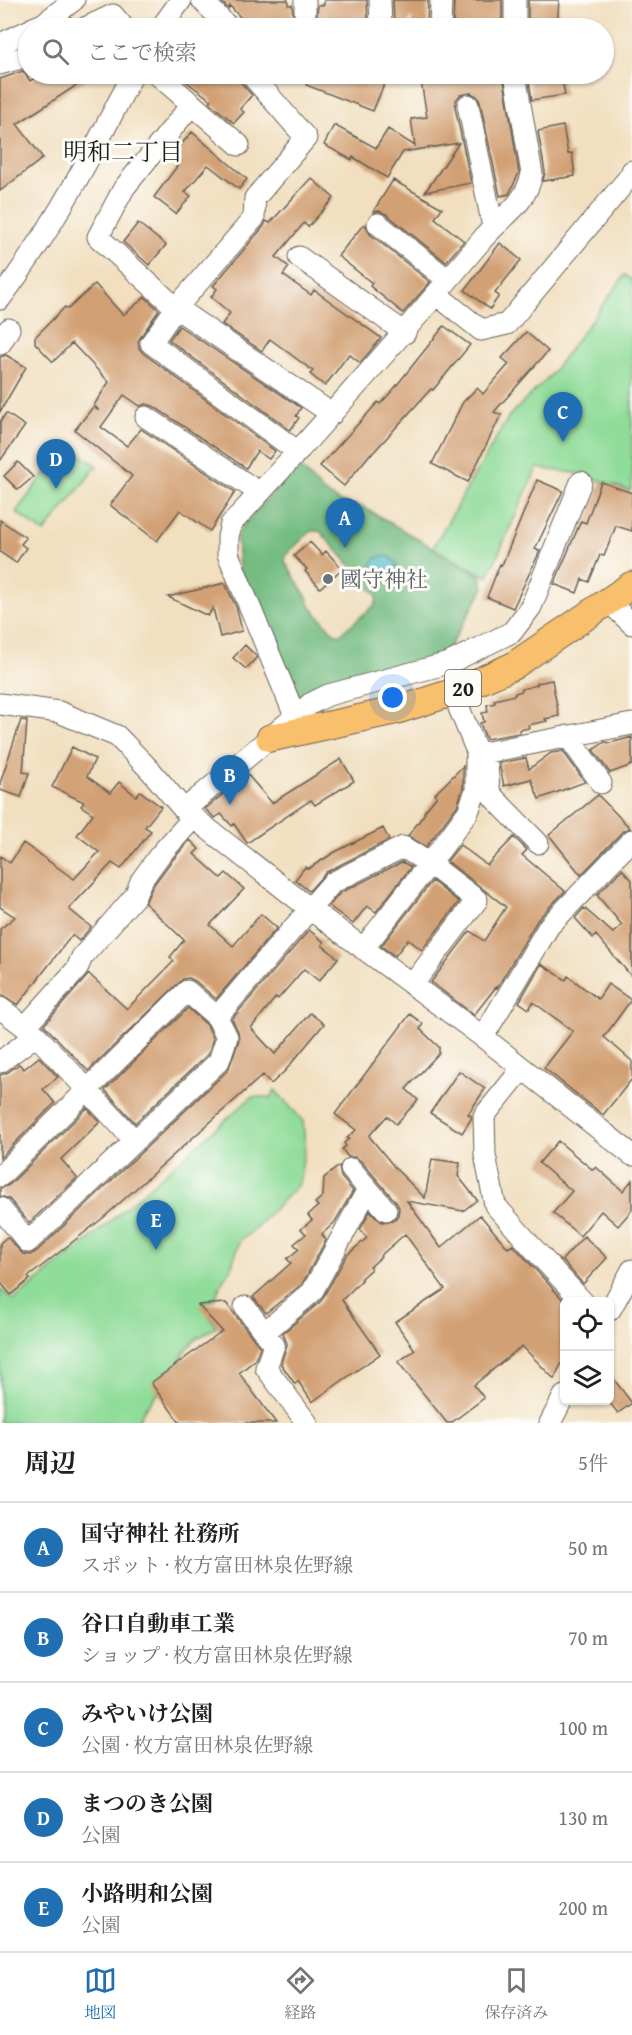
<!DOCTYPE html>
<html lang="ja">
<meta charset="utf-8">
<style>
:root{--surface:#fff;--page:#f2f2f2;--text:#202124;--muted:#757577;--line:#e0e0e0;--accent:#1f6fb2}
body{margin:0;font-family:"Gentium Book Plus","Noto Serif JP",serif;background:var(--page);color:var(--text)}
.controls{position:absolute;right:18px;bottom:18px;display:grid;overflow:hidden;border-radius:9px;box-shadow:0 2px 4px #0004}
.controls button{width:54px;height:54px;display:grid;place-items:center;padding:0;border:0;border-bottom:2px solid var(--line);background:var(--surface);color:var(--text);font:30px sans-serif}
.you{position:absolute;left:393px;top:698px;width:21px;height:21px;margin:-15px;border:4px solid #fff;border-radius:50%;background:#1a73e8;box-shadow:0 0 0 9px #1a73e833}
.badge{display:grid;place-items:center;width:39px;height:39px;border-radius:50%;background:var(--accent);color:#fff;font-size:20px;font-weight:700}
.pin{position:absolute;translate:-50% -50px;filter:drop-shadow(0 2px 3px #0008)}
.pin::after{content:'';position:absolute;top:32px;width:21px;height:18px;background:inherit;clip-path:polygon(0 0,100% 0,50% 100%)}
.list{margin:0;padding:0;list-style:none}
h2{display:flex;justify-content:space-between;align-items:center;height:78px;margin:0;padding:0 24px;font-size:26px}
h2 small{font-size:20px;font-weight:400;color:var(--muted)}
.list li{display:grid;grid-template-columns:39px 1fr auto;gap:18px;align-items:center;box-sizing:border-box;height:90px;padding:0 24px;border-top:2px solid var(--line)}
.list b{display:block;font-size:22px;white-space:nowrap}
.list p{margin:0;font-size:20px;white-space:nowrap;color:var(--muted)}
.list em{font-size:20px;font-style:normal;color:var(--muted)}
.icon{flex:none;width:33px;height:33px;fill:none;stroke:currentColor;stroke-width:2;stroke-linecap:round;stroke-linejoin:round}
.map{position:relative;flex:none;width:632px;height:1423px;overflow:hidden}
.search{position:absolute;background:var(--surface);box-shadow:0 2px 4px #0004;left:18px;right:18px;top:18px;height:66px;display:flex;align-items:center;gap:15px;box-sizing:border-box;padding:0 21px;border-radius:33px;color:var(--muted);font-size:22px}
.sheet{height:528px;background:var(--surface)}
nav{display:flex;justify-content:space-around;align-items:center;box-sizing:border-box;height:84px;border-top:2px solid var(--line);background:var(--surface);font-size:16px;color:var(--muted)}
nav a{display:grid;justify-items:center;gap:3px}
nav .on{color:var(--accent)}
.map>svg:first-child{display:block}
</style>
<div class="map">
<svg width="632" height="1423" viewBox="0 0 632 1423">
<rect width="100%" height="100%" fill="#fdfcf7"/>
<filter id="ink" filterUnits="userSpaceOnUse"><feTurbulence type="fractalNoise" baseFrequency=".0167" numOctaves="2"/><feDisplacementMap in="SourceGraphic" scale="12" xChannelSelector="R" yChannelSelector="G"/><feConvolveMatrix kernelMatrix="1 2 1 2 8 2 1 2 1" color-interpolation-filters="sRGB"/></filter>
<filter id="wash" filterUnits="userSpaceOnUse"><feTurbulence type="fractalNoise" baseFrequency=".008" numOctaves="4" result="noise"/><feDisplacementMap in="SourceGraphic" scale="24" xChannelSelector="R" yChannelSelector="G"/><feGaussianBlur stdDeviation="1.35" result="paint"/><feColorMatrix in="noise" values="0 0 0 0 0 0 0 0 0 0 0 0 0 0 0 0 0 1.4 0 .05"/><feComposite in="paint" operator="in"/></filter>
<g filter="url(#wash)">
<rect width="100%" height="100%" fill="#f1dfc0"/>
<!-- green -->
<path fill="#90dc9a" stroke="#567c5b" stroke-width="1.5" d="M625,275L632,280V487L630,491L582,474L537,468L488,577L432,549L509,416L549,377Z
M67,444L97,466L44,533L16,512Z
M275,1090L303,1121L305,1147L299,1184L251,1232L240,1240L231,1268L223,1280L214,1300L204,1303L207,1313L216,1327L196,1339L186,1350L170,1379L145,1408L137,1423H0V1289L14,1300L92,1237L252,1097H271Z"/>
<!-- forest -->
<path fill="#74bc82" stroke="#486c4f" stroke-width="1.5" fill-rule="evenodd" d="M302,469L324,492L340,502L363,507L481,576L484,588L450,646L441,655L304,701L285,684L239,570L237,536L243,526L293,470ZM311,531H320L377,596L376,604L339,635L334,633L310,606L308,599L285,562L286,555Z"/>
<!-- water -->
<path fill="#4ebaca" stroke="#356b73" stroke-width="1.5" d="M371 569a13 13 0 1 1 26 0a13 13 0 1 1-26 0Z"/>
<g id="blocks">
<!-- building -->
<path fill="#d2a074" d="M220,0H288V5H292L294,23L300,28H250L230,6L228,9Z
M324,0H367L368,24L366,28H310L316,23L318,5H324Z
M393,0H428L427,27L413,26L411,17L409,24H394Z
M454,0H502V28H453Z
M528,0H559L557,28H528Z
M23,71L30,81L41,74H94L17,124L43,158L0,191V79Z
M176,74H233L252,95L240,109L244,112L234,123L210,103L211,100Z
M313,74H369L386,80L373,111L306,85Z
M472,74H503L519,173L509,194L500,196L480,102L477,96L471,93L460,95L456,100L455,107L471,183L425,192L459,143L403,152L387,178L353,157L352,160L324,145L334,125L376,148L388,129L415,146L411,119L427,117L421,81Z
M528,74H561L565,95L532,100Z
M563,126L568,154L572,153L575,176L543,181L545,172L538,131Z
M192,132L247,179L239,189L208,165L185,192L191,196L176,214L154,197L181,161L173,154Z
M311,178L334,198L308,227L304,223L276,257L289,267L283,275L311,295L314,290L381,338L360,363L349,354L325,386L310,374L313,371L270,339L262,351L222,324L230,313L211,297L217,289L213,286L264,226L266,221L270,223Z
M393,180L442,208L435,218L464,241L446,262L386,214L379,211L373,212Z
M138,223L166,245L149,265L123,242Z
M363,225H366L370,234L430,282L403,313L370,286L372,283L338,256Z
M500,243L521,260L495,293L499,296L490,309L465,290Z
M95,284L123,315L145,297L159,310L138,341L139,348L143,353L275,451L269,459L257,451L246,468L153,406L146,404L140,406L124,395L101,427L127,446L141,429L235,492L210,531L180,510L157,541L110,505L132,476L75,430L93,407L99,411L94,405L109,382L72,343L53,362L35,343V337L65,307L68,309Z
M179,326L301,408L296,416L299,418L290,430L169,340Z
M444,326L470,345L433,390L431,389L372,454L371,453L344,486L320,466L378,402L380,404L393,390Z
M526,332L548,351L494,412L501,415L468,482L432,464L463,402L477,388L483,394L509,364L502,358Z
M6,355L26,367L0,412V357Z
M6,413L25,426L0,461V422Z
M18,462L33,477L18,490L4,476Z
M537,480L563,491L535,549L540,551L513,608L487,597L500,564L502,565Z
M601,482L632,493V531L616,526L604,556L600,555L589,582L582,579L577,593L554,584L581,521L586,523Z
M0,520L26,538L21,544L26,548L16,563L0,552Z
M310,542L322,555L326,551L342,569L320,588L305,571L307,569L294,556Z
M225,583L237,609L242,631L220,637L213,608L208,616L168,597Z
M245,645L257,657L246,669L233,658Z
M552,680L559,716L545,719L547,721L528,725L529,728L519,730L520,733L486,739L480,723L484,722L482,713L488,712L487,705L495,703L494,700L515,695V693L522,691V689L537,685V683Z
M21,720L27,721L23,772L29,773L21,797L0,790V783Z
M632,737V765L610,773L593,750L605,742L610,743Z
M72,747L95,759L87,776L110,793L119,782L136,796L140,791L161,807L145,827L151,831L121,869L112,863L69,909L91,927L79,941L72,935L18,1005L0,994V929L15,917L0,907V856L10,863L23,843L74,879L99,852L77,835L93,814L81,806L84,802L52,787Z
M563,751L585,782L539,799L531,779L504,786L499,763L526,758L529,769L551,753Z
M341,759L354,781L315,805L311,800L247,843L234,824L232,826L221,814L215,818L205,809L247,774L272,803Z
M463,766V788L457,806L426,847L408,836L425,813L424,812L437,796L435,794Z
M598,795L630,828L623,831L581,875L549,835Z
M383,828L389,840L326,872L309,891L295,880L305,867L308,869L335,852Z
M514,837L527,850L522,855L565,891L538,919L497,988L496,987L474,1015L431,982L470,931L484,941L506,907L447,861L460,845L487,865Z
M190,840L199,849L194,854L221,878L226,873L244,889L210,925L233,946L261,914L277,928L216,999L195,981L189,978L183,979L88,1071L44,1025L89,974L127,1009L174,961L170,957L184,940L145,903L152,887L169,864Z
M402,862L411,867L376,912L367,906L353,924L329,906L340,893Z
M622,869L632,880V977L596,935L593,938L575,918L584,908L613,933L622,925L597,895Z
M432,881L459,902L422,950L408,939L395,956L381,946Z
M309,930L324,942L322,945L338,958L319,981L304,969L278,999L276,997L251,1028L275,1054L310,1013L324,1024L285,1071L271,1084L263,1075L103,1218L28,1277L30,1279L11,1295L0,1282V1243L7,1237L23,1254L30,1255L37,1251L228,1070L239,1040L238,1031L232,1019Z
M541,964L566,980L568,976L598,999L608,984L631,1000L604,1037L632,1061V1079L603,1115L544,1068L573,1031L533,1002L529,1009L519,1002Z
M188,1008L207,1025L213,1038L208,1054L135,1123L105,1090Z
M410,1014L423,1024L420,1029L439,1047V1053L406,1089L418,1100L396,1124L387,1116L369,1136L396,1169L425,1198L432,1159L460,1163L458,1176L477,1200L463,1211L407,1201L441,1248L480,1215L508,1248L513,1245L565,1302L564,1358L554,1379L522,1346L474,1385L484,1398L451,1423H447L398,1362L415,1350L395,1322L445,1289L405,1234L380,1256L381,1257L370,1267L371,1269L361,1278L362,1280L342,1300L380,1354L312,1402L298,1381L295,1384L281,1364L287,1344L283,1333L321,1301L347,1255L367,1238L360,1230L370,1211L382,1222L394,1220L398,1215L399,1208L396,1202L361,1161L355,1157H348L342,1149L346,1146L344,1143L349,1139L347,1138L356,1130L335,1114Z
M39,1057L58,1077L43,1089L55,1103L0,1158V1075L8,1072L19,1064L24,1069Z
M459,1071L485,1089L468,1114L471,1116V1119L462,1133L430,1113Z
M87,1108L100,1122L61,1159L77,1178L29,1223L9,1199L0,1196V1188L9,1185Z
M558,1141L593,1170L596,1167L623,1191L632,1180V1210L618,1226L601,1211L580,1236L553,1213L572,1191L539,1163Z
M339,1166L341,1177L353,1191L335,1222L322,1234L326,1240L302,1284L266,1313L253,1297L291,1263L287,1259L299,1249L294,1244L306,1234L301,1229L312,1220L308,1215L318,1206L315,1203L323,1196L324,1178Z
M584,1236L607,1258L583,1284L562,1260Z
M226,1303L260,1347L255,1360L239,1373L276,1423H180L151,1383L222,1331L198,1305Z
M609,1373L632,1403L618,1413L609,1402Z"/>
</g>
</g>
<g filter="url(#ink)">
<use href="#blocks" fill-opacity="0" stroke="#676055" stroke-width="1.5"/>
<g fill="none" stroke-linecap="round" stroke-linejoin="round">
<!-- minor casing -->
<g stroke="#676055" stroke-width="23">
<path id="minor" d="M202,0L229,28
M305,0V17
M380,0L381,28
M33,28L43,24L74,0
M85,28L113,15L124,28
M161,28L181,0
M440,28L441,0
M515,28V0
M0,44L28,31
M0,64L28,56
M157,74L239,145
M253,74V77L306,138L255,198L254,218L176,308L151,343L298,452
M192,104L124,188L98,237L176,308L332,414
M468,105L493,227
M378,224L448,280
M299,257L405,333
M436,294L481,330L507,324L631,175L632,171
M0,299C53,229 93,152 133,74
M0,344L9,329
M146,417L260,493
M608,601L632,624
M0,704L59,712L117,736L151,771L184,810L310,909L483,1037L632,1155
M459,708L478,754L632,724
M295,716L228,554V537L231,524C317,432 400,338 481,241C501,216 525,207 532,174L515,74
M568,736L601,783
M487,765L489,790L494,798L538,843
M184,810L310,704L328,695L449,663L512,632L531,607L581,482
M363,949L443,846L468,812L476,790V760L478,754
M0,1008L36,1035L135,1141
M217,1017L332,883L403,847L430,864L477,900L412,985
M25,1027L77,969L82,957L135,896L141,881L159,856L193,818
M483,1037L549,926L632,840
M0,1062L36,1035
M522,1069L484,1116L485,1155L495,1205L532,1247L583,1302
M351,1169L386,1210
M0,1176L187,991L217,1017L227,1037L219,1061L28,1242L0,1208
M245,1307L274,1345L266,1368L307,1423
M610,1310L632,1270
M265,1332L312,1292L368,1189
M550,1423L564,1396"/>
</g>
<!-- major casing -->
<g stroke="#676055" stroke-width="29">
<path id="major" d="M270,738L398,710L457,691L513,666L632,585"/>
</g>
<!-- minor -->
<use href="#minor" stroke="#fff" stroke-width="21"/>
<!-- major -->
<use href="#major" stroke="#f8bf6c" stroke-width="27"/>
</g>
</g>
<!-- markers -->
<circle fill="#6b7280" stroke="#fdfcf7" stroke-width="2" cx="328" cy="579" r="6"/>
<g text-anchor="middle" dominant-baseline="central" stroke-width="6" stroke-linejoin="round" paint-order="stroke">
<!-- shield labels -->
<rect fill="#fdfcf7" stroke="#605f5e" stroke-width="1.5" x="445" y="670" width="36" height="36" rx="4.5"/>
<g font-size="21" font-weight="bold" fill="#1c1c1c">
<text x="463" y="688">20</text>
</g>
<!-- worship labels -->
<g font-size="22" fill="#5b616d" stroke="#fdfcf7" text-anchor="start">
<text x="340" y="579">國守神社</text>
</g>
<!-- neighbourhood labels -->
<g font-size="24" fill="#1c1c1c" stroke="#fdfcf7">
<text x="123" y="151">明和二丁目</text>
</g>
</g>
</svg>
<div class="controls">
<button><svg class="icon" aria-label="locate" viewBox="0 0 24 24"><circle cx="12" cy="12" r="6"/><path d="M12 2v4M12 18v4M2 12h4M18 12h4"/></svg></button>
<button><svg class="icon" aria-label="layers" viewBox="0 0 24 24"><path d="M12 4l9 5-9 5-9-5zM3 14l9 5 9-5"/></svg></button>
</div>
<div class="you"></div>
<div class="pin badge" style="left:345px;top:548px">A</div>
<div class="pin badge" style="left:230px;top:805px">B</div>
<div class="pin badge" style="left:563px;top:442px">C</div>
<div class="pin badge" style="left:56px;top:489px">D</div>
<div class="pin badge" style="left:156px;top:1250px">E</div>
<div class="search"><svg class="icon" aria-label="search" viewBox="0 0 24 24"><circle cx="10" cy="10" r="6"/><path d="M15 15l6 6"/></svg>ここで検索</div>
</div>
<section class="sheet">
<h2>周辺<small>5件</small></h2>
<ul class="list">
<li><span class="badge">A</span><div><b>国守神社 社務所</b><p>スポット · 枚方富田林泉佐野線</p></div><em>50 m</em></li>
<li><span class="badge">B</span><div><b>谷口自動車工業</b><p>ショップ · 枚方富田林泉佐野線</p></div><em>70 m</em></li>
<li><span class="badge">C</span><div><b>みやいけ公園</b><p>公園 · 枚方富田林泉佐野線</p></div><em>100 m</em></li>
<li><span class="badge">D</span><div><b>まつのき公園</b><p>公園</p></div><em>130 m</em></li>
<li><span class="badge">E</span><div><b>小路明和公園</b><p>公園</p></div><em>200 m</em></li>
</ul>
</section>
<nav>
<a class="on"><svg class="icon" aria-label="map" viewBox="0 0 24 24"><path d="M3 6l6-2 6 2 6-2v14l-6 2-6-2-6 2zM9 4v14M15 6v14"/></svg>地図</a>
<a><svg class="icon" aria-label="directions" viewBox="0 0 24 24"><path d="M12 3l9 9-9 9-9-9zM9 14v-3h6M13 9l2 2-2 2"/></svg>経路</a>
<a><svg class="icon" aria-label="saved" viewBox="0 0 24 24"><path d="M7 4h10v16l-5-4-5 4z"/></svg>保存済み</a>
</nav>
